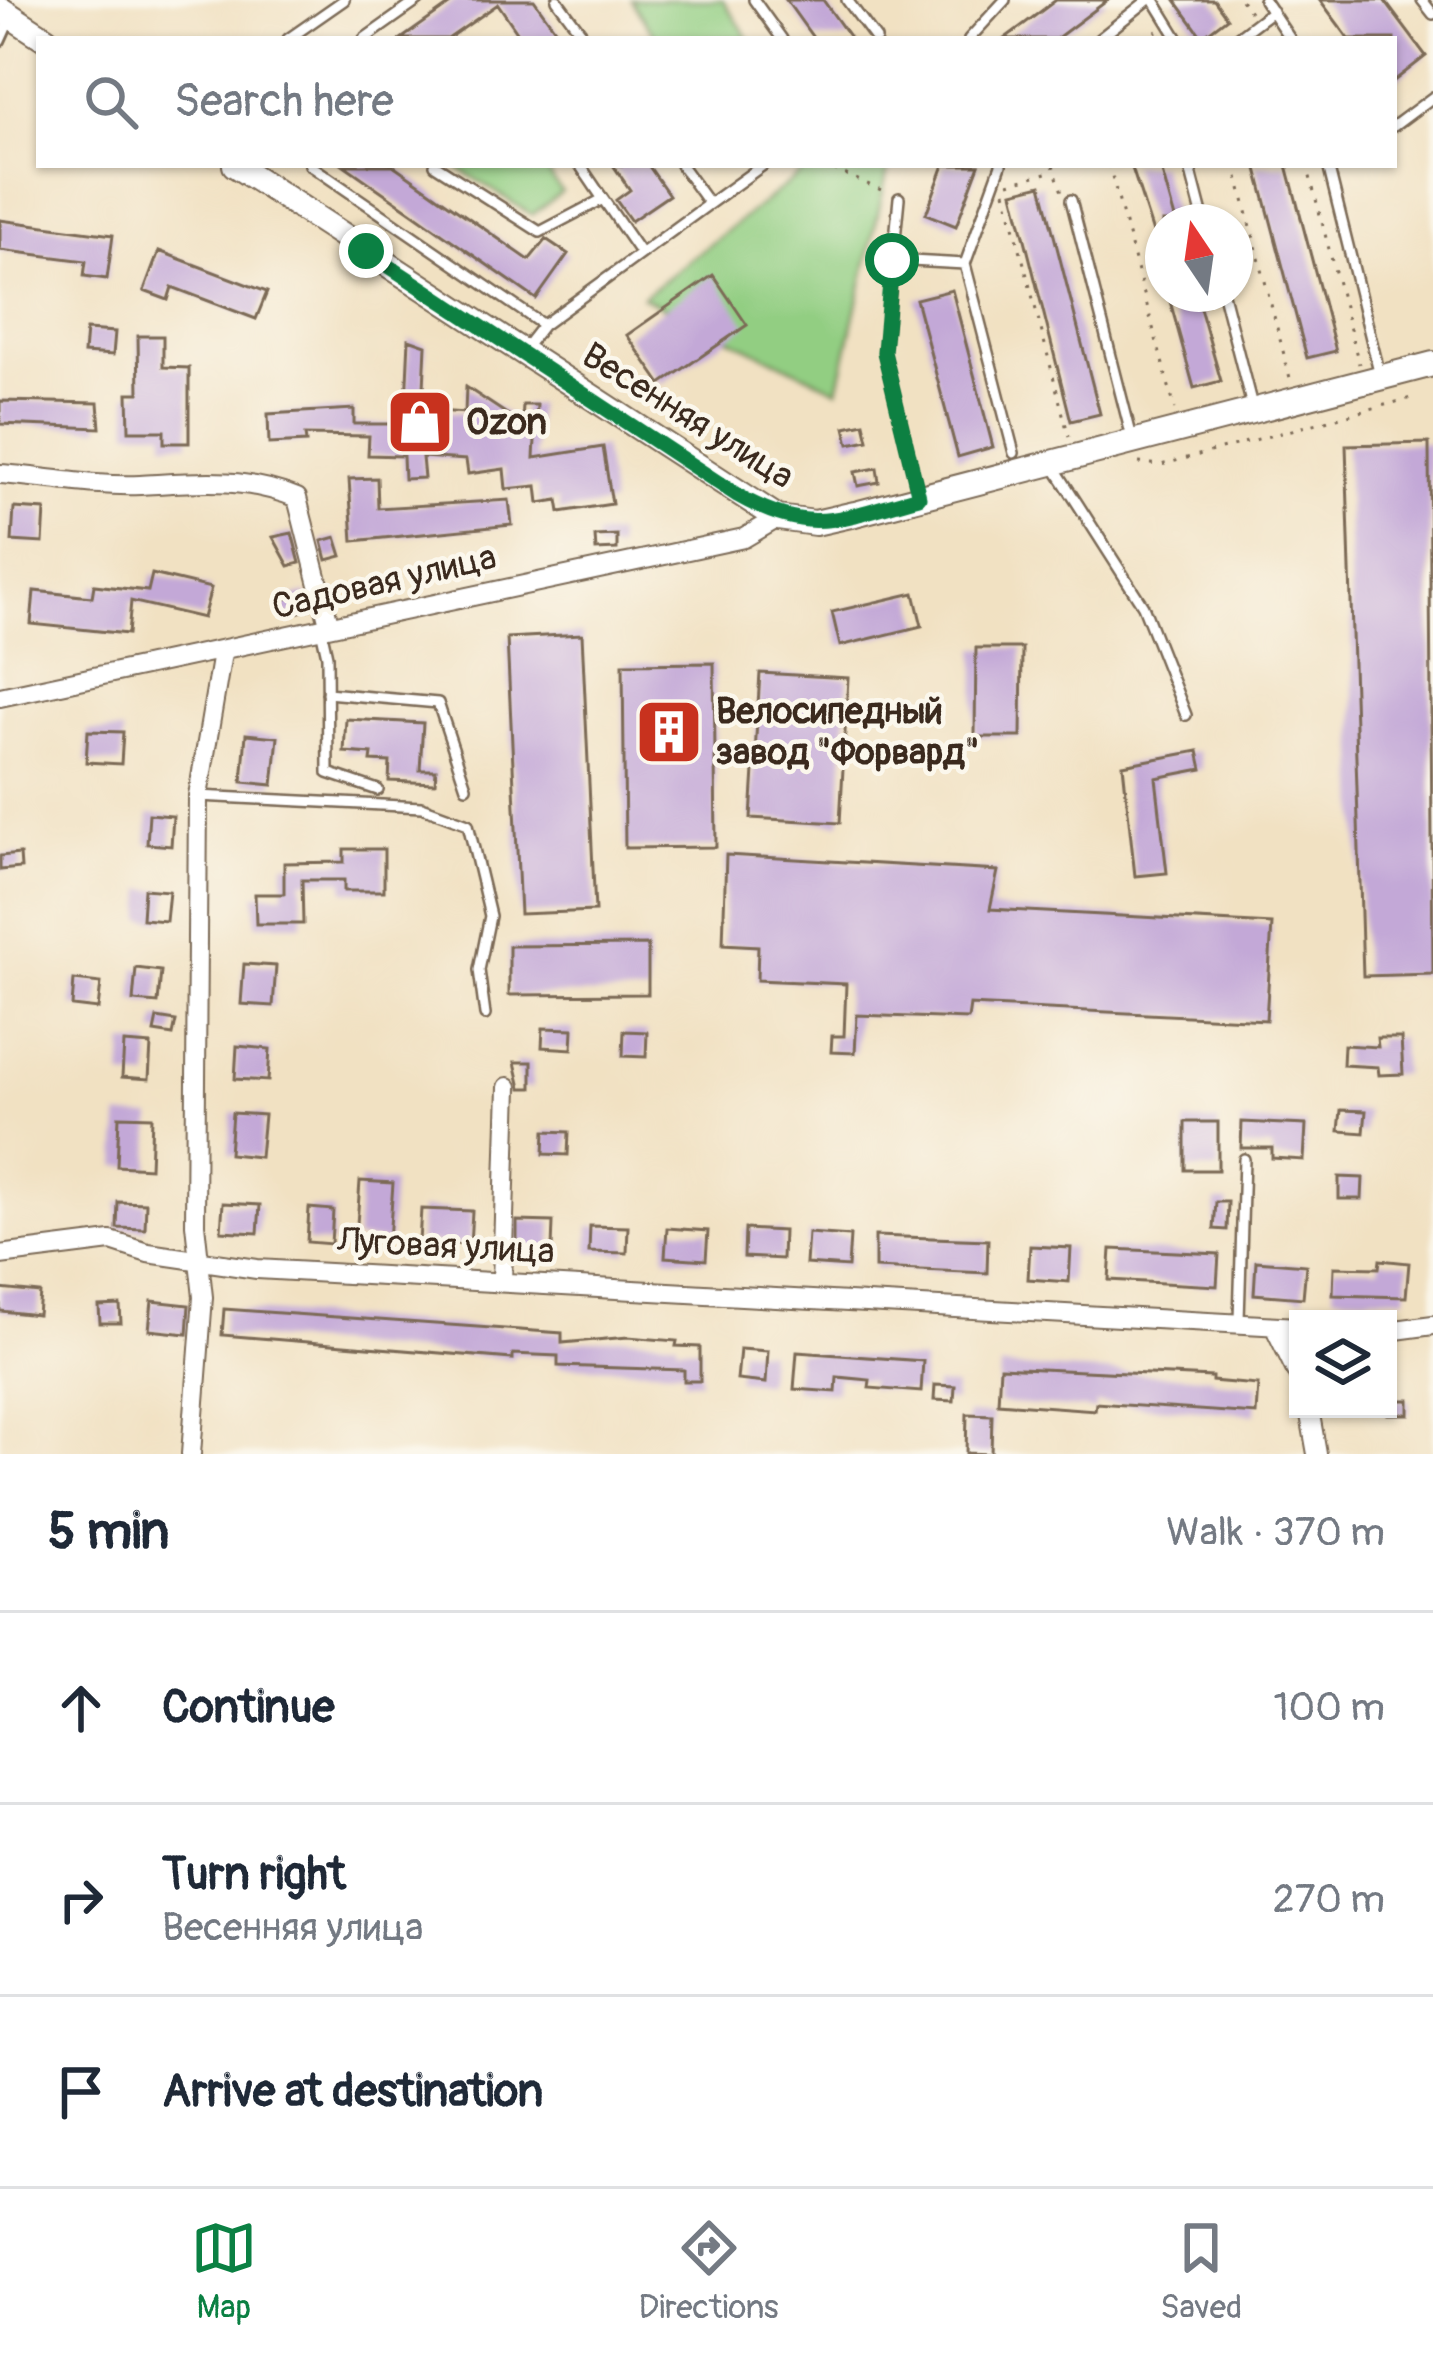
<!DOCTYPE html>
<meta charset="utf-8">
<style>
:root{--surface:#fff;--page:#f2f2f3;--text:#1f2937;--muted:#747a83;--line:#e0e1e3;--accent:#0b8043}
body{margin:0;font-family:Pangolin,sans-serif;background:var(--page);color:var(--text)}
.controls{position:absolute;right:36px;bottom:36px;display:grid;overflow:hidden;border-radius:0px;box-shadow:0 3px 9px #0004}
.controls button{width:108px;height:108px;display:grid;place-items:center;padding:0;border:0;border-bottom:3px solid var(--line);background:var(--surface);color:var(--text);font:60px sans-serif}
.compass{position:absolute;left:1145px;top:204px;width:108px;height:108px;border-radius:50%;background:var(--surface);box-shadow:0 3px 9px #0004;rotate:347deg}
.stop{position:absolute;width:36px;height:36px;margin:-27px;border:9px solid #0b8043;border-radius:50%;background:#fff}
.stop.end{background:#0b8043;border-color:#fff;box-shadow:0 3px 12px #0008}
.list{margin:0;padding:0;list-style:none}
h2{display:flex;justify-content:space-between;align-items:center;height:156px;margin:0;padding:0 48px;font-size:51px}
h2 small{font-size:39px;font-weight:400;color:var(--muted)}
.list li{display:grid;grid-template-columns:78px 1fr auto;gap:36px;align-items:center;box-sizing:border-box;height:192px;padding:0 48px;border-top:3px solid var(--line)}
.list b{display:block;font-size:45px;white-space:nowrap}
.list p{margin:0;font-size:39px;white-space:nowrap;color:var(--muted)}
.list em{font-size:39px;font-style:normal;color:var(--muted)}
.icon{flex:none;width:66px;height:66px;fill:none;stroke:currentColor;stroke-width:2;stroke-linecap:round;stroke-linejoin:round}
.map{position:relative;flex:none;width:1433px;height:1454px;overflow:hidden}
.search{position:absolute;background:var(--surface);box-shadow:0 3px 9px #0004;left:36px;right:36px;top:36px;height:132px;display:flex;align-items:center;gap:30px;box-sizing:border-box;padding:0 42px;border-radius:0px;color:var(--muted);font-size:45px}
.sheet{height:732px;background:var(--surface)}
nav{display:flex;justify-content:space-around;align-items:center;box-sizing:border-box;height:168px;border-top:3px solid var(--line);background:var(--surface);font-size:33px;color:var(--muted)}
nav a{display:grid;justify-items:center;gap:6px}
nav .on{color:var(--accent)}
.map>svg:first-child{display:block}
</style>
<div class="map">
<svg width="1433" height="1454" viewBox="0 0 1433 1454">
<rect width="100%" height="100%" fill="#fbf7ec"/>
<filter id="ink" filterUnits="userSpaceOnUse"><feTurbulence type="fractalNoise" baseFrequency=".00833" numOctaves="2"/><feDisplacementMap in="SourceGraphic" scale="24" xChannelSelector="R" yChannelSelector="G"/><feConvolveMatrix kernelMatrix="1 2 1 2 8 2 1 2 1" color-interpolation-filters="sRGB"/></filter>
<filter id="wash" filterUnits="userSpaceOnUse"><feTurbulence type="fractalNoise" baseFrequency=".004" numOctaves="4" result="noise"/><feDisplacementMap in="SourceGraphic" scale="48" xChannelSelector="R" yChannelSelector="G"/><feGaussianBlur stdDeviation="2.7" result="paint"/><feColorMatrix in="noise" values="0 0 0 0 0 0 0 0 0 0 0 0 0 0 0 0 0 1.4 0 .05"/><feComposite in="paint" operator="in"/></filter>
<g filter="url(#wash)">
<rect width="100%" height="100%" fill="#f1e1c2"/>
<!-- green -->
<path fill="#92ce82" stroke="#667c50" stroke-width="3" d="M631,0H723L749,39H657Z
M453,165H542L562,192L532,215Z
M812,165H889L838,390L642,297Z"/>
<g id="blocks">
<!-- building -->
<path fill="#c3a8d7" d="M456,0H534L562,39H522L498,4L448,39H401Z
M786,0H823L851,39H814Z
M1056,0H1108L1056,39H1004Z
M1175,0H1214L1227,18L1202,37Z
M1320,0H1384L1426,56L1394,81V39H1349Z
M344,165H393L529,260L546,239L568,254L536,299Z
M613,165H648L669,195L631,221L616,200L630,190Z
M944,165H979L956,226L926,214Z
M1131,165H1160L1176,222H1163V263Z
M1256,165H1287L1336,351L1307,358Z
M1041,185L1100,414L1071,421L1013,192Z
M0,220L113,235L107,279L84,276L86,261L0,250Z
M159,251L267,292L256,319L172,287L168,300L144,291Z
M713,275L747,325L661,384L627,335Z
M952,290L993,447L958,457L916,299Z
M1168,294H1196L1221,381L1194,388Z
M86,330L115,332L113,355L84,353Z
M138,336H163V367L189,368V443H164V431H129L128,393H139Z
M409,339L426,345L423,410L465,413L466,387L522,424L523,405H537L534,458L603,447L612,504L560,512L558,500L539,503L537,486L506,489L504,469L468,474L466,460L422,457L424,478L404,479L403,456L368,455L369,436L305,435L306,442L269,444L268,414L354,409V424H405Z
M0,401L98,403L100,428L0,424Z
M864,423L868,440L849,444L845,427Z
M1429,443L1433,974L1363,976L1346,445Z
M877,468L879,482L858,486L855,472Z
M377,478L378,508L509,500L512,525L353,541L349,479Z
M14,508L45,510L43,543L12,541Z
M292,533L300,563L289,566L273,537Z
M617,535V549L596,550L595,536Z
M336,537L342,556L327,560L322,541Z
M152,574L211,588L203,618L131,601L128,634L31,624L34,591L92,597L94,585L148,591Z
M307,593L311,609L285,616L281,600Z
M914,593L922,626L840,646L832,612Z
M582,634L595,911L520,914L507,638Z
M976,648H1022L1021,737H975Z
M714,663L716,847L625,848L623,664Z
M760,673L848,678L840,823L751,818Z
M346,719L423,723L420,770H436L435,783L389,781L390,762L371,761L372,754L344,752Z
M88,731L123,732L121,764L86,762Z
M246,734L278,737L273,785L242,782Z
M1198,751L1202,769L1156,778L1167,873L1135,876L1123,765Z
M149,814L173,816L171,846L147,844Z
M344,849H384V891H344V880H302L303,924H256L255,894H284V863L344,862Z
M20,854L21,868L0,870V856Z
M726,855L998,871L990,909L1272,924L1266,1020L970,1005L968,1019L857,1015L855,1053L831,1052L832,1036H844L846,984L757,980L758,946L723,944Z
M144,889L169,891L166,921L142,919Z
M648,945V994L509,995V946Z
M244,964L276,966L273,1006L241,1004Z
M136,968L161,971L158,1003L133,1001Z
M74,980L101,983L98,1009L72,1006Z
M157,1018L176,1021L173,1035L154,1032Z
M543,1028L573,1029L572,1049L542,1047Z
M624,1031L647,1032L646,1057L623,1056Z
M1377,1038H1401L1403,1074L1379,1075L1378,1067L1343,1065L1344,1045L1378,1047Z
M124,1043L151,1045L149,1079L122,1077Z
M237,1046L270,1049L268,1081L235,1079Z
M515,1062H532V1088H521Z
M1341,1110L1366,1111L1364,1133L1339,1131Z
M232,1113L264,1115L260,1157L229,1154Z
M119,1116L152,1117L150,1168L117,1166Z
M1185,1122H1218V1170H1185Z
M1242,1122L1306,1125L1304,1160L1272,1158V1148H1241Z
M545,1131L569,1132L568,1155L544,1154Z
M1339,1177L1363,1178L1362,1199H1339Z
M360,1181L393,1183L389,1241L356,1239Z
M118,1202L146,1203L145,1229L117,1228Z
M1216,1202H1228L1227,1230L1214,1229Z
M223,1203L260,1205L258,1233L221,1231Z
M309,1208L333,1210L331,1244L307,1242Z
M421,1209L472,1211L470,1245L419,1242Z
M517,1221L553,1222L552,1249L517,1248Z
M590,1226L628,1227L627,1253L589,1252Z
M667,1228L708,1231L706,1260L665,1257Z
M745,1229L783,1231L782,1259L744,1257Z
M808,1233L850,1236L848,1267L806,1264Z
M875,1236L988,1240L987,1273L875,1268Z
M1030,1246L1071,1248L1069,1282L1028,1279Z
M1111,1249L1219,1254L1217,1286L1109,1280Z
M1380,1260L1409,1263L1406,1297L1333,1295L1334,1267L1379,1268Z
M1256,1261L1306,1265L1303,1298L1254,1294Z
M0,1289L40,1293L38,1315L0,1311Z
M152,1301L189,1305L187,1334L149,1330Z
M120,1305L121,1323H100L99,1306Z
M224,1309L562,1333V1343L628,1337L677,1341L676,1346L700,1347V1381H684V1370L558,1366V1356L513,1354V1359L222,1335Z
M740,1349L768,1351L766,1383L737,1380Z
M797,1352L923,1361L921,1392L869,1388L870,1380L837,1377L836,1392L794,1389Z
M1000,1367L1212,1377V1381L1258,1385L1256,1414L1096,1403L1095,1410L998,1403Z
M935,1385L955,1386L954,1401L934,1400Z
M1388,1400H1409V1414H1388Z
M967,1414L992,1415L991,1454L966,1453Z"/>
</g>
</g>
<g filter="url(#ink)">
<use href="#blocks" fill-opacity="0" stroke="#7b6a57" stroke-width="3"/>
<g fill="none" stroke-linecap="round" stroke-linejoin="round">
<!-- lane casing -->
<g stroke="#7b6a57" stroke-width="14">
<path id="lane" d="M557,0L586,39
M754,0L782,39
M847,0L876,39
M1154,0L1178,39
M1264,0L1290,39
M1422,0L1433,14
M288,39L344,0
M364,39L419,0
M969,39L1005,0
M1099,39L1148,0
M1235,39L1272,11
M0,41L9,21
M1394,126L1433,97
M310,165L543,325
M435,165L540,232L603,199L580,165
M681,165L709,204L763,165
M1328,165L1380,375
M1190,168L1204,222
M899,198L884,352L919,497
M603,199L639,251
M1071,200L1132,438
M893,260L965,264L1001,165
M965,264L1014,453
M1223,294L1253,410
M525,348L543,325L709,204
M1054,467L1143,606L1186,715
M321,629L327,656L328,773L378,790
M327,693L438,703L466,787
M198,796L422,807L468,824L490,916L479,970L485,1015
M1239,1320L1244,1159"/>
</g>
<!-- street casing -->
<g stroke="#7b6a57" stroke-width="22">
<path id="street" d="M0,474C45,477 95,487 140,485C195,482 244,476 297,498L329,624
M0,697L744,538L778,518
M0,1255L111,1241L148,1253L257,1269L1298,1327
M502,1282L508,1087
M1274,1326L1298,1375
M1388,1331L1433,1325
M1309,1409L1317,1454
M191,1454L203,1297L195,1224L198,796L222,653"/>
</g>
<!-- secondary casing -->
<g stroke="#7b6a57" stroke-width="28">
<path id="secondary" d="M0,9L46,39
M235,165L778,518L815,523L855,514L1433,364"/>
</g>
<!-- path -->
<path stroke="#7b6a57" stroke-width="3" stroke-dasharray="3 9" stroke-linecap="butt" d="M1241,0L1250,12
M333,37L334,39
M1146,39L1157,31
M823,165L886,192
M1053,165L1062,192
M1109,165L1175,409
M1235,165L1290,378
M1307,165L1359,364
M1009,183L1054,171
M1005,191L1069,437
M1139,463L1161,465L1415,397"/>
<!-- lane -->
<use href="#lane" stroke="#fff" stroke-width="9"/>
<!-- street -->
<use href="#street" stroke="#fff" stroke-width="18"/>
<!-- secondary -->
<use href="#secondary" stroke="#fff" stroke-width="24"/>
</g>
</g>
<g fill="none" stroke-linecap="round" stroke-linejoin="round" filter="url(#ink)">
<!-- route -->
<path stroke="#0b8043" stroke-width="15" d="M366,251L737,495C813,538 840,518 919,497L884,352L892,260"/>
</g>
<!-- icons -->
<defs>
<g id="shop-square" transform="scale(3.45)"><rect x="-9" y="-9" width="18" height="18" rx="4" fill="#c8321e" stroke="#fbf7ec"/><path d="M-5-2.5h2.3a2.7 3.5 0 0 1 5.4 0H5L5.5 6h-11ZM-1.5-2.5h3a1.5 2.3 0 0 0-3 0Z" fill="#fff"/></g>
<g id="building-square" transform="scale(3.45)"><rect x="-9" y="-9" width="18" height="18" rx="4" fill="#c8321e" stroke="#fbf7ec"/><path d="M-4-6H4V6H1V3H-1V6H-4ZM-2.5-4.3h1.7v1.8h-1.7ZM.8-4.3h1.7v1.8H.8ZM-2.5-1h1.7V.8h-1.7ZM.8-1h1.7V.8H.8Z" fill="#fff"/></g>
</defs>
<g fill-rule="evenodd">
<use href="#shop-square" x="420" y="422"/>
<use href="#building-square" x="669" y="732"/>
</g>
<g text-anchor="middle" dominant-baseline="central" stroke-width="9" stroke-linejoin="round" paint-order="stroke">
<!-- street labels -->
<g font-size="36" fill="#3b2a1e" stroke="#fbf7ec">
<text transform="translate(688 416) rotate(32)">Весенняя улица</text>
<text transform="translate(384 582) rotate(-13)">Садовая улица</text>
<text transform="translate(446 1246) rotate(3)">Луговая улица</text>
</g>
<!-- poi labels -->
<g font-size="36" font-weight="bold" fill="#3b2a1e" stroke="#fbf7ec" text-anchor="start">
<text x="466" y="422">Ozon</text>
<text x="716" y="711">Велосипедный<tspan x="716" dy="41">завод "Форвард"</tspan></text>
</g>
</g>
</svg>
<div class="controls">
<button><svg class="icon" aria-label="layers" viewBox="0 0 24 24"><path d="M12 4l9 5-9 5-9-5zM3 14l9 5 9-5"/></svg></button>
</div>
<svg class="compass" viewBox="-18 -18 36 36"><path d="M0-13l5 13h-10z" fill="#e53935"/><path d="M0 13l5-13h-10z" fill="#747a83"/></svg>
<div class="stop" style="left:892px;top:260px"></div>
<div class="stop end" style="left:366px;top:251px"></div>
<div class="search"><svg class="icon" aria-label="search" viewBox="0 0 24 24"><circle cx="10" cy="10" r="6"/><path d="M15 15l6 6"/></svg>Search here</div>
</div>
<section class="sheet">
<h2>5 min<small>Walk · 370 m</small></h2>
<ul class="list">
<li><svg class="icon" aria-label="ahead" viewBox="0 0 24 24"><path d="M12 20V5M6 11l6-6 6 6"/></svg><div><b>Continue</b></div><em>100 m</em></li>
<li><svg class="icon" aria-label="right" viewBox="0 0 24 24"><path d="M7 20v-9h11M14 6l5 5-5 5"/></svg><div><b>Turn right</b><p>Весенняя улица</p></div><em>270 m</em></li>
<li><svg class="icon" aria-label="arrive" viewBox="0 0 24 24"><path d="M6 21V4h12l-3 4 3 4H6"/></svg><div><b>Arrive at destination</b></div></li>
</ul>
</section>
<nav>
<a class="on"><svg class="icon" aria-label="map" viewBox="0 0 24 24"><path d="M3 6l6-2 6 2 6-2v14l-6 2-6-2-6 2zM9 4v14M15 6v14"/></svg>Map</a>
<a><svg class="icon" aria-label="directions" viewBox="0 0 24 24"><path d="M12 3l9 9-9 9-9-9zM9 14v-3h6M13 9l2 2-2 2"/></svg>Directions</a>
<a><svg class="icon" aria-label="saved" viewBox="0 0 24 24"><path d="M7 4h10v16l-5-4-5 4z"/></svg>Saved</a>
</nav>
